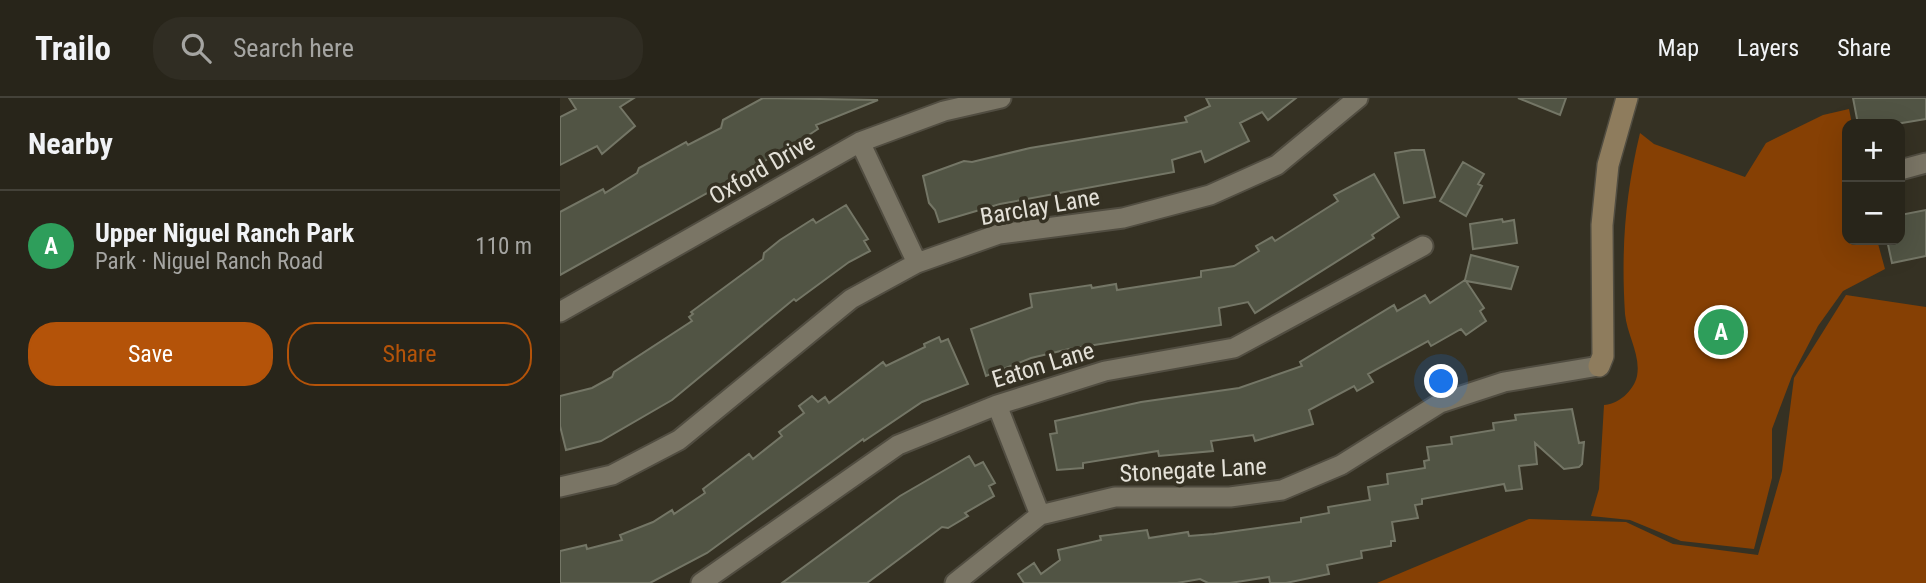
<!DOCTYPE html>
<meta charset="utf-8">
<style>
:root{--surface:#28251a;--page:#302d23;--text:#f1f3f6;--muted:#a5a5a2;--line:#444239;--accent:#b45309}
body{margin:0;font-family:"Roboto Condensed",sans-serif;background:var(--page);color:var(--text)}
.controls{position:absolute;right:21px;top:21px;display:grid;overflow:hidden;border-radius:14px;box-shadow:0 7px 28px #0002}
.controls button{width:63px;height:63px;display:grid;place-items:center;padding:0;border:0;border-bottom:2px solid var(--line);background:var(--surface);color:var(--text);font:35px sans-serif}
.you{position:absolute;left:882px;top:284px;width:24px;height:24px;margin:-18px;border:5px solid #fff;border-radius:50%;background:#1a73e8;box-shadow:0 0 0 10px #1a73e833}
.badge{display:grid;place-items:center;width:46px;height:46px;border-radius:50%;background:var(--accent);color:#fff;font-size:23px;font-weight:700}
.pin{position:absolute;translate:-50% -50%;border:4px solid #fff;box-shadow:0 2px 7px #0006}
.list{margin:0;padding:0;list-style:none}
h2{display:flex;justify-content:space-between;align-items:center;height:91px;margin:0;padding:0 28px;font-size:30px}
h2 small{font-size:23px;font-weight:400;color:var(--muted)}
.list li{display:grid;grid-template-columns:46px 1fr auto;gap:21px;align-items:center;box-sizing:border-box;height:112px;padding:0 28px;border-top:2px solid var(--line)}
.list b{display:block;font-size:26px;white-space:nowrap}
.list p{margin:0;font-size:23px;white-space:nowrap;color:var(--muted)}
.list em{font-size:23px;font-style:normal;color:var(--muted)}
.actions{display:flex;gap:14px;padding:21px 28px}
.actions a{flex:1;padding:16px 0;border:2px solid var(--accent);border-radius:28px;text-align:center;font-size:24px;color:var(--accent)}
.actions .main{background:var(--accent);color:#fff}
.icon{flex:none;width:38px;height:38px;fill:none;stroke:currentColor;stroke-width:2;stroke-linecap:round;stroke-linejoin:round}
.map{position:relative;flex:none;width:1366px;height:485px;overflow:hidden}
header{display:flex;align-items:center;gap:42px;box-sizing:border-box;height:98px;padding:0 35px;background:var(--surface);border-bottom:2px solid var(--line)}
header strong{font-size:33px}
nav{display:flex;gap:38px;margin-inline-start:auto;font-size:24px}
.search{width:490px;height:63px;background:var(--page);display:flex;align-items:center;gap:18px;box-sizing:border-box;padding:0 24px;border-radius:28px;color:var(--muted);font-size:26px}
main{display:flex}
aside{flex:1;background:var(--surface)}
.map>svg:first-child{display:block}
</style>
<header>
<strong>Trailo</strong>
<div class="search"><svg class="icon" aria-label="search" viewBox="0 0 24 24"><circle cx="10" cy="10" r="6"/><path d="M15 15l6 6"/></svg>Search here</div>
<nav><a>Map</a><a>Layers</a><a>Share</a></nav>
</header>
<main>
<aside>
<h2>Nearby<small></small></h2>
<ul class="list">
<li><span class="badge" style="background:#2e9e5b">A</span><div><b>Upper Niguel Ranch Park</b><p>Park · Niguel Ranch Road</p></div><em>110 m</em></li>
</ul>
<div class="actions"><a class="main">Save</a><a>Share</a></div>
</aside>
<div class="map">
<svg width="1366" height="485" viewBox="0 0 1366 485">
<rect width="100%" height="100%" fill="#353123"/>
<!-- green -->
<path fill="#864004" d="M1289,11L1292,26H1287V142H1317L1325,171L1283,193L1258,228L1232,278L1212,331V380L1194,451L1121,443L1070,422L1031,418L1039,391L1044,307C1057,307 1074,293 1077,278C1081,257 1067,237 1065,216C1061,151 1065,98 1080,35L1094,46L1185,79L1206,45L1263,17Z
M1286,197L1366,209V485H817L969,421L1066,424L1113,446L1198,457L1222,373L1234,280Z"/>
<!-- building -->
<path fill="#515444" stroke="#747666" stroke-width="2" d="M9,0H74L60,9L75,28L42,56L37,48L0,67V19L16,11Z
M203,0L318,2L256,27L258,31L235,46L0,177V114L43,91L45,95L77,75L79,70L126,44L128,47L161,30L163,22Z
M646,0H736L708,22L702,14L680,25L689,43L645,64L641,53L612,62L614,74L440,106L379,124L375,112L369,105L363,78L404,63L412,64L470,50L627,24L625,19L650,8Z
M958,0H1006L1000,17Z
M1293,0H1366V21L1336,26H1298Z
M852,52H864L875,99L844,105L835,55Z
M903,64L924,76L918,86L922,88L906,118L880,103Z
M814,76L839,119L812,137L814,140L695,215L688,204L659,210L661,227L509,251L471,260L426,278L411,231L472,209L470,196L531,187L532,190L556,186L557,192L641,179V173L674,168L699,153L696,148L712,139L715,143L778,103L774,97Z
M286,107L308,141L304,143L310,153L289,164L236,203L234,201L112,302L41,343L6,352L0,328V298L32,290L52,279L54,274L132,223L129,219L133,216L131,214L203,161L204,155L220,142L253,121L256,125Z
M1366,112V158L1332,165L1327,142H1340V117Z
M942,121L943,124L954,122L957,145L913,151L910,126Z
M911,157L958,169L951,191L906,183L924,210L920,213L926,223L906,237L901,231L871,248L868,243L808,276L813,284L797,293L794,288L749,312L753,326L695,343L693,337L651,343L653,353L599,358L598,353L523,365V370L497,372L490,336L497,335L495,323L581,304L679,290L742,268L740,264L834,207L837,213L865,197L870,205L905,182Z
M379,239L381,244L388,241L408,286L362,304L304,343L303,341L147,455L90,485H0V453L26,447L27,451L62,442L60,437L93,424L112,412L114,416L145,395L143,391L189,356L193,361L222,338L219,334L244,315L239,308L252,298L258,304L265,299L269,305L323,264L326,268L365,249L364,246Z
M1012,311L1019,345L1024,344L1022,366L1019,369L1004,371L975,345L977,366L959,368L962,391L946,393L944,386L862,401V406L855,407L858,420L832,424L835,443H831V448L801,453L802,460L767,467L769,476L726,485H710L709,479L670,485H648L640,481L617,485H464L458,476L474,465L481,476L500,462L498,452L541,442L540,438L587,432L589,440L628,434L629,438L654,436L741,424V420L769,415L768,409L810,402L808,389L828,386L827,376L865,370L864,363L869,362L867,349L892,346L891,339L934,332L933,325L956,322L955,317Z
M409,358L415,368L423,364L435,385L429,388L434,398L405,415L408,418L388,430L382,429L307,485H222L340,398Z"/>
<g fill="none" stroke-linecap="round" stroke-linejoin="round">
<!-- street casing -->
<g stroke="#514d41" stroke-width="23">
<path id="street" d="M300,44L357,165
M1340,72L1366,65
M0,214L300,44L384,13L441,0
M437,307L480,417
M0,389L52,377L119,342L291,201L357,165L439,136L563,120L650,97L717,67L798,0
M141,485L338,347L437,307L545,273L674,250L863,148
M395,485L480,417L555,399H670L722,392L781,367L880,305L944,284L1039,268"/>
</g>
<!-- secondary casing -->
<g stroke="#514d41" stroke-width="24">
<path id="secondary" d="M1039,268L1043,258L1042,127L1048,67L1067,0"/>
</g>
<!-- street -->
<use href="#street" stroke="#7a7565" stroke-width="19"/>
<!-- secondary -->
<use href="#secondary" stroke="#8e7c5d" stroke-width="21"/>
</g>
<g text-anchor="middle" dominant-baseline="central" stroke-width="7" stroke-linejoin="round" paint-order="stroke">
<!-- street labels -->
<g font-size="24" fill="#e4e1d8" stroke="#353123">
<text transform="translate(202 71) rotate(-30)">Oxford Drive</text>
<text transform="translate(480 109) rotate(-10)">Barclay Lane</text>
<text transform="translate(483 267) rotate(-17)">Eaton Lane</text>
<text transform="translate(633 372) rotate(-3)">Stonegate Lane</text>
</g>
</g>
</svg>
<div class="controls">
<button>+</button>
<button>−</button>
</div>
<div class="you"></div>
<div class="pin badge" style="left:1161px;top:234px;background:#2e9e5b">A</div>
</div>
</main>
